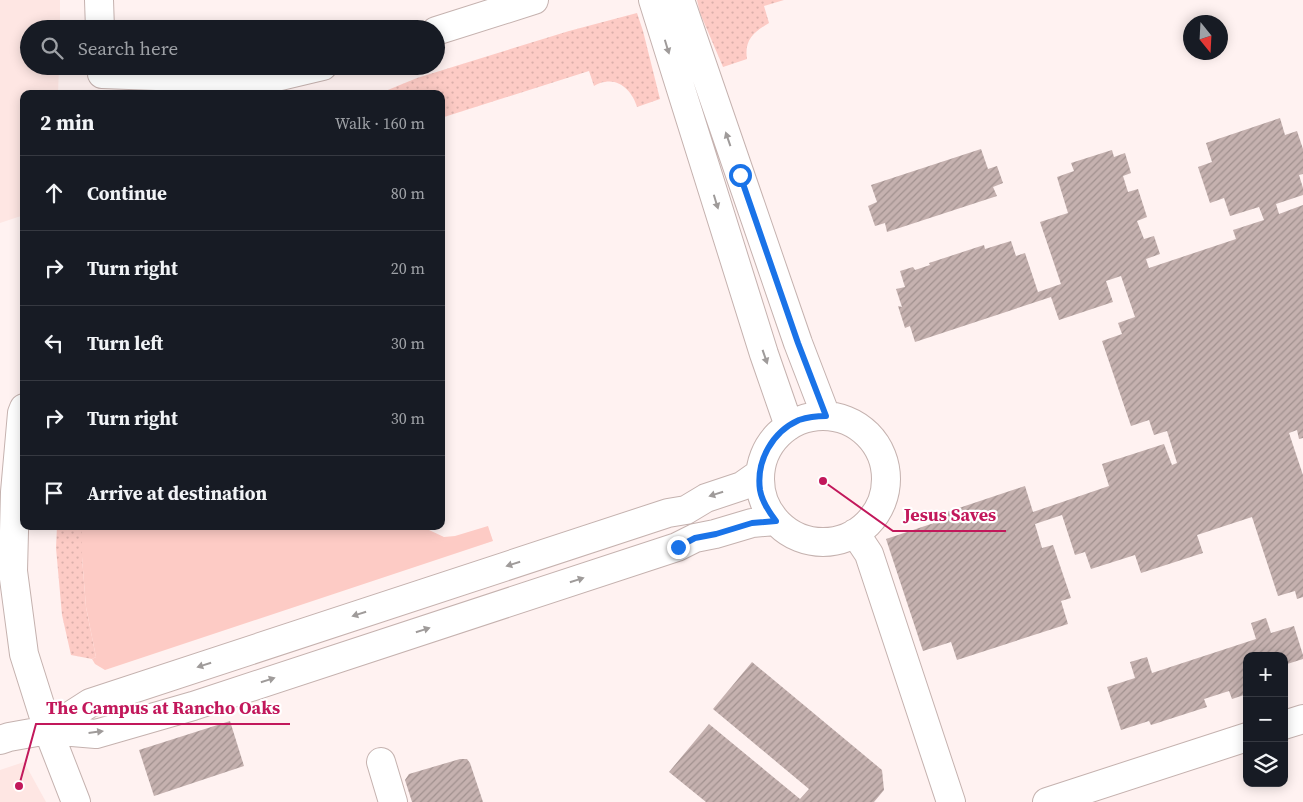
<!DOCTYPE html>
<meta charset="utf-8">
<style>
:root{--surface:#171b24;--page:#20242c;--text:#f1f3f6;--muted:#9ea1a6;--line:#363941}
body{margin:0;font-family:"Source Serif 4",serif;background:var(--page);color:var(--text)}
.controls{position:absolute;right:15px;bottom:15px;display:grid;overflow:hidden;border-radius:10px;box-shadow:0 2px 12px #0003}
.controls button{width:45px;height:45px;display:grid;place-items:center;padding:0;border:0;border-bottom:1px solid var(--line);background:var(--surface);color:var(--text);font:25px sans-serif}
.compass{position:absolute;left:1183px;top:15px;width:45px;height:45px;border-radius:50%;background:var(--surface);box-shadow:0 2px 12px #0003;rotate:162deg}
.stop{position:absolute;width:15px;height:15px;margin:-11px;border:4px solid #1a73e8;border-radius:50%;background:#fff}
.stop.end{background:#1a73e8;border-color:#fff;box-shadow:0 1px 5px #0008}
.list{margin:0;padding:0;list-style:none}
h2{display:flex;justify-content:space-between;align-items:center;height:65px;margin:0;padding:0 20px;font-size:21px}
h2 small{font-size:16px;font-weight:400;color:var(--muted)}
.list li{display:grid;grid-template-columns:32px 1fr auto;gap:15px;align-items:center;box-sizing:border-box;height:75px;padding:0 20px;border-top:1px solid var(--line)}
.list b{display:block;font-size:19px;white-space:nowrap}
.list em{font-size:16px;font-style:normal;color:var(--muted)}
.icon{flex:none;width:28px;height:28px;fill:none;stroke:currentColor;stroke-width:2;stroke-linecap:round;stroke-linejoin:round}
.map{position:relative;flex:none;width:1303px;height:802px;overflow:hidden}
.search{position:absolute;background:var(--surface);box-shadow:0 2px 12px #0003;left:20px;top:20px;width:425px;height:55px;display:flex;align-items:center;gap:12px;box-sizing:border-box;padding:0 18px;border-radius:28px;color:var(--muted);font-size:19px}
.panel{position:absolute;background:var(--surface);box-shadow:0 2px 12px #0003;left:20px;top:90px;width:425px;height:440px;border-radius:10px}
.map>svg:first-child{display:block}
</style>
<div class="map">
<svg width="1303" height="802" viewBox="0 0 1303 802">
<defs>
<pattern id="garden-dots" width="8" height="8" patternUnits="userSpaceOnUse" patternTransform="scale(1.25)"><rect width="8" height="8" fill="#fdcbc5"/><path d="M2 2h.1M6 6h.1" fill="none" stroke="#daafaa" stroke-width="1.8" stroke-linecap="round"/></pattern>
<pattern id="building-hatch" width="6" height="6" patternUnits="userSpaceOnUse" patternTransform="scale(1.25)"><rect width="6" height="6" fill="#c5b1af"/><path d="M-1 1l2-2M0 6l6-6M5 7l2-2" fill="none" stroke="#a1918f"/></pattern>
</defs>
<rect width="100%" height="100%" fill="#fff2f1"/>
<!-- built -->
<path fill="#fee6e3" d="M0,0H60V29H29V66H59L58,94H24V215L0,223Z
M24,762L46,802H0V770Z"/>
<!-- garden -->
<path fill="url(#garden-dots)" d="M697,0H784L764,6L769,23C754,32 744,40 747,59L723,67L700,13Z
M637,13L643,31L660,99L637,107C633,93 621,79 605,82C602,82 597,84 594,86L589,71L441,118V94H378L417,78L569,31Z
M57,526H82V557L86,607L96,657L92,659L71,655L62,615L56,548Z"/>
<!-- pitch -->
<path fill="#fdcbc5" d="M82,526H427L429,530L444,537L455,536L488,526L493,541L105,670L95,664L92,659L96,657L86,607L82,557Z"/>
<!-- building -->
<path fill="url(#building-hatch)" d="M1280,118L1285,135L1297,131L1303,149V174L1299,175L1303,188V195L1276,204L1279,214L1303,205V438L1299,439L1297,430L1289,433L1303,475V597L1297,599L1295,591L1278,596L1252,517L1197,535L1203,553L1141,573L1135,555L1091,569L1085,552L1075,555L1062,515L1035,524L1042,548L1053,545L1071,598L1061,601L1068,624L957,660L951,642L923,651L886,539L940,521L938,515L1025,486L1033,512L1109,486L1102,464L1164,444L1172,465L1177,463L1167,431L1154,435L1149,420L1131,426L1102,341L1122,334L1118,323L1135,317L1121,276L1106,281L1113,302L1059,320L1051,297L915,342L910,326L905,328L898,306L902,307L896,289L905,287L900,271L913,267L915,270L930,265L929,263L984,245L985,249L1011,241L1016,256L1025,253L1038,292L1061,284L1040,222L1068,213L1057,177L1074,171L1071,163L1112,150L1114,157L1125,153L1131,173L1123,176L1128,192L1138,189L1147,217L1137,221L1144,239L1154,236L1160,254L1146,259L1149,268L1236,239L1233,230L1264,220L1259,207L1230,216L1224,198L1210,203L1198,167L1212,162L1206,143Z
M981,149L988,169L997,166L1003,183L993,187L997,196L887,232L885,223L875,226L868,206L877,202L871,185Z
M1266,618L1271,633L1294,626L1303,655V659L1284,665V656H1247V694L1232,699L1229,691L1204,699L1207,707L1151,725L1149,721L1121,730L1107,687L1135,678L1130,662L1147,657L1152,673L1256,639L1251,623Z
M752,662L882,770L884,790L874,802H706L669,772L709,724L800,799L809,789L713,709Z
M230,721L244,766L154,796L139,750Z
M460,759H467L470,763L483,802H412L405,780L409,774Z"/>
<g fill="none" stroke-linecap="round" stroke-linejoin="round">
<!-- minor casing -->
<g stroke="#c5b2af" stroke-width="30">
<path id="minor" d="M99,0L100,29
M653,0L764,354L789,426
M680,0L798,343L826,416
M436,31L534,0
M102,74L238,79L281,76L323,66
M24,408L22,413L15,492L13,571L24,654L48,730L76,802
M760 479a63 63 0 1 1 126 0a63 63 0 1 1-126 0Z
M855,533L869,554L951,802
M1284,725L1303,719
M48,730L90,703L668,513L686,510L706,498L742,486L759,474
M0,740L9,737L48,730L96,734L193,706L677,547L695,538L715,534L752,523L775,521
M381,762L393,802
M1047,802L1247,737"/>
</g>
<!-- minor -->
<use href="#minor" stroke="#fff" stroke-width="28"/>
</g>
<!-- one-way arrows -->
<defs><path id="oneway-solid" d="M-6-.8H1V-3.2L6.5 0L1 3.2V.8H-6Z" transform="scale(1.25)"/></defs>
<g fill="#9f9b9a">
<use href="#oneway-solid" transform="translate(667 47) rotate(73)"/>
<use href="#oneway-solid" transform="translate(728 139) rotate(-109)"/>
<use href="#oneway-solid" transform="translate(716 202) rotate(73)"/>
<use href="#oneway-solid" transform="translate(765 357) rotate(71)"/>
<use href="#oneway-solid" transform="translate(716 494) rotate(162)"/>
<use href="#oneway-solid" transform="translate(513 564) rotate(162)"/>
<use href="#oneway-solid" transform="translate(577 580) rotate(-18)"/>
<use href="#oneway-solid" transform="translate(359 614) rotate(162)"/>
<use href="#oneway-solid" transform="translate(423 630) rotate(-18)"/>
<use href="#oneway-solid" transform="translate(204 665) rotate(162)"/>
<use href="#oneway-solid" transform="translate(268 680) rotate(-18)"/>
<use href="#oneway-solid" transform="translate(96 732) rotate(-7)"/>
</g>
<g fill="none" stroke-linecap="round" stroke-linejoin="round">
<!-- route -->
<path stroke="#1a73e8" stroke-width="6" d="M678,547L695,538L716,534L752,523L776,521C769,512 762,502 760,490C756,461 772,432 799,420C808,417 817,416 826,416L798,343L740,175"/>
</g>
<!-- callouts -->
<path fill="none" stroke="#c2185b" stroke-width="2" d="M823 481L893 531H1006M19 786L36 724H290"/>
<g fill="#c2185b" stroke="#fff" stroke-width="2">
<circle cx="823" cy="481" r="5"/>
<circle cx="19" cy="786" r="5"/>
</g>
<g font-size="18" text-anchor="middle" font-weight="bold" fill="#c2185b" stroke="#fff" stroke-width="4.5" stroke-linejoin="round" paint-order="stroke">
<text x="950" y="521">Jesus Saves</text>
<text x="163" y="714">The Campus at Rancho Oaks</text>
</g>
</svg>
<div class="controls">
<button>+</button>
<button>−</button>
<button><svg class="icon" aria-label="layers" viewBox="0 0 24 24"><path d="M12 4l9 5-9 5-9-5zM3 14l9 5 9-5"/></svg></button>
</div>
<svg class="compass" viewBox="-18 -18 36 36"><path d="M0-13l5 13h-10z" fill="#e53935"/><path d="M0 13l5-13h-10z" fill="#9ea1a6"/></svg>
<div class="stop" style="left:740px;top:175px"></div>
<div class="stop end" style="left:678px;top:547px"></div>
<div class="search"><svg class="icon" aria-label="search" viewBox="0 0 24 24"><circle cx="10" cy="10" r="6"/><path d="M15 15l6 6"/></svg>Search here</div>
<section class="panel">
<h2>2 min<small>Walk · 160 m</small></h2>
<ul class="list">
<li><svg class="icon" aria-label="ahead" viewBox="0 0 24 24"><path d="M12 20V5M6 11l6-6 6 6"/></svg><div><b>Continue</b></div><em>80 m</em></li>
<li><svg class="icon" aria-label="right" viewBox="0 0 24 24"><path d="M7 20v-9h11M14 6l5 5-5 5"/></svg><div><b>Turn right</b></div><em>20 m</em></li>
<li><svg class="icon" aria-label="left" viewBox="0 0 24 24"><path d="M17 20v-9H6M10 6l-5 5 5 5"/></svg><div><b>Turn left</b></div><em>30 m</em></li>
<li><svg class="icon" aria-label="right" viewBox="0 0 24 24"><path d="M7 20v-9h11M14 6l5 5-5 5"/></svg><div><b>Turn right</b></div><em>30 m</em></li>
<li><svg class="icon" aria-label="arrive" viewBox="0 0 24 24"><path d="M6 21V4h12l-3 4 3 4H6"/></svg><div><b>Arrive at destination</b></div></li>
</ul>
</section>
</div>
